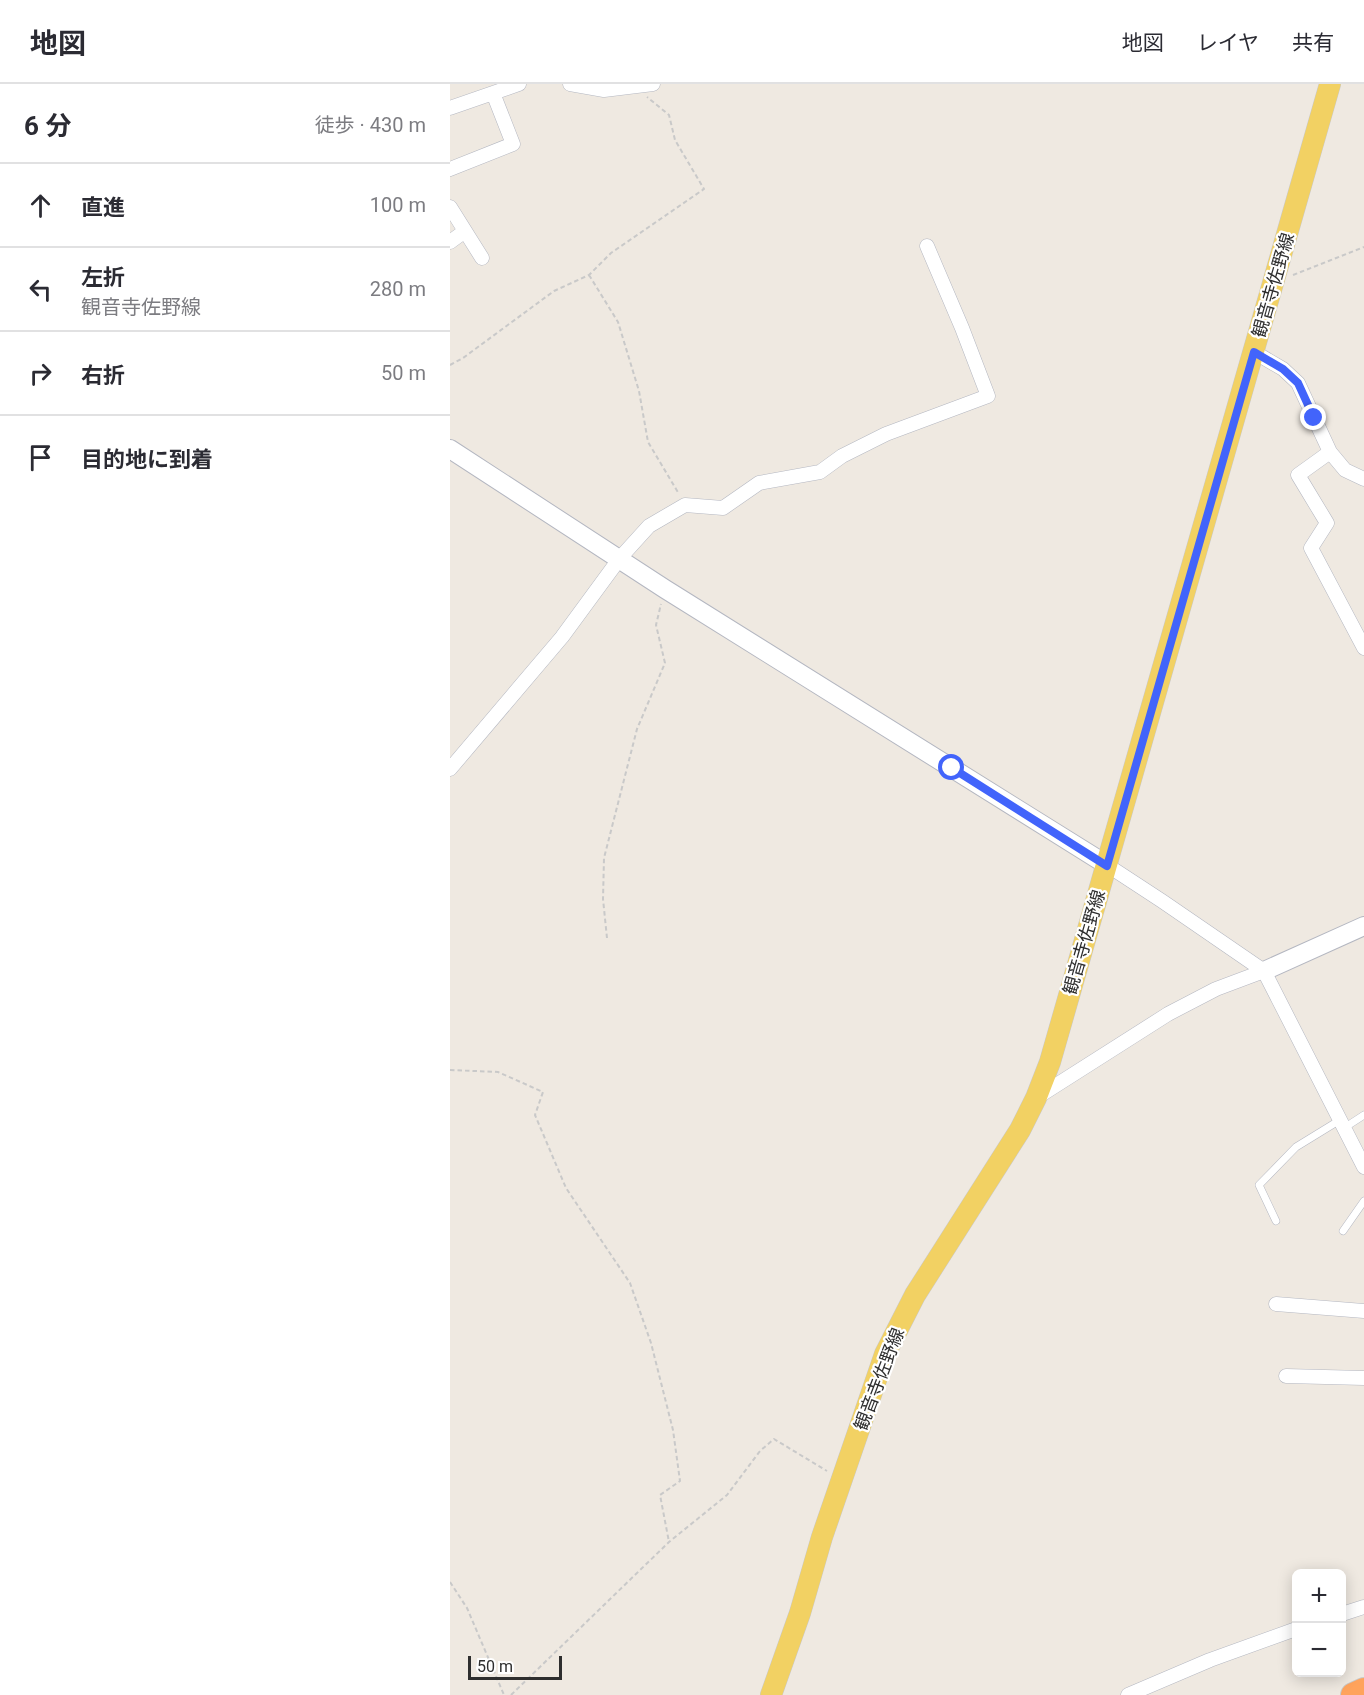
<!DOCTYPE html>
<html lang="ja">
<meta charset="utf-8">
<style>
:root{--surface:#fff;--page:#f2f2f3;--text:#2b2b33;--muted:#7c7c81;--line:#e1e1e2}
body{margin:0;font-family:Roboto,"Noto Sans JP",sans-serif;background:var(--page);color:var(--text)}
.controls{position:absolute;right:18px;bottom:18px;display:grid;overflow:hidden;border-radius:9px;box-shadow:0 3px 15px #0003}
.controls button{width:54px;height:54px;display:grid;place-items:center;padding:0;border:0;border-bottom:2px solid var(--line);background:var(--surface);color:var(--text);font:30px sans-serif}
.scale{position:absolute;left:18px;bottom:15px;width:94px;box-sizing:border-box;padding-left:6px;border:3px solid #2e2e2e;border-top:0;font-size:16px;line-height:21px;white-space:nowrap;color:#2e2e2e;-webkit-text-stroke:4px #fff;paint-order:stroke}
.stop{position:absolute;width:18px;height:18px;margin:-14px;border:4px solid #4264fb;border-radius:50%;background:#fff}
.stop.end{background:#4264fb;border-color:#fff;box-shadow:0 2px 6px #0008}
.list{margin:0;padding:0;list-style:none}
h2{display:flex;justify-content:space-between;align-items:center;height:78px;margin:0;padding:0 24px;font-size:26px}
h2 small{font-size:20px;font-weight:400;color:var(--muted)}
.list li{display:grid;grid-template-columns:39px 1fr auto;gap:18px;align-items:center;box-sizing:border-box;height:84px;padding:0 24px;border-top:2px solid var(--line)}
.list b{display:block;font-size:22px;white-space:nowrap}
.list p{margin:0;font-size:20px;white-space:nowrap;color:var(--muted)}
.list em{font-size:20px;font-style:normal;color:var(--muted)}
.icon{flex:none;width:33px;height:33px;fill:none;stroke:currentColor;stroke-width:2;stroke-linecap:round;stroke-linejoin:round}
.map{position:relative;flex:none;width:914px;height:1611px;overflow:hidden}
header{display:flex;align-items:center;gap:36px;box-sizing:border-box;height:84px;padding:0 30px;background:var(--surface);border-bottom:2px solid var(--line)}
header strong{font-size:28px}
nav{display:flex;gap:33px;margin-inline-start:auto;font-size:21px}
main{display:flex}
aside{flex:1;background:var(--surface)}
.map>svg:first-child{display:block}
</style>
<header>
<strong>地図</strong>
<nav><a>地図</a><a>レイヤ</a><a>共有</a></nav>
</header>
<main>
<aside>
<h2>6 分<small>徒歩 · 430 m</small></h2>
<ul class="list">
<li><svg class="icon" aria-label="ahead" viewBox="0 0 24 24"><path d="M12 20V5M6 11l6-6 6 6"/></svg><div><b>直進</b></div><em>100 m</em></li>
<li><svg class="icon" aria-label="left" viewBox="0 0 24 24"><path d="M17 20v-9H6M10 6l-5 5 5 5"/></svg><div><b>左折</b><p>観音寺佐野線</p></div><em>280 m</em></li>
<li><svg class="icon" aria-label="right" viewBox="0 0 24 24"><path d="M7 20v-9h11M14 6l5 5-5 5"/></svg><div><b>右折</b></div><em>50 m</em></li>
<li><svg class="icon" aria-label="arrive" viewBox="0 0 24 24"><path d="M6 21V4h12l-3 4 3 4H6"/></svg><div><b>目的地に到着</b></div></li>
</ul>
</aside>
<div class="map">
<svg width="914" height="1611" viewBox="0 0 914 1611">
<rect width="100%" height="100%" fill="#efe9e1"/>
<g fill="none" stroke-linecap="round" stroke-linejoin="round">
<!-- lane casing -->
<g stroke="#b4b7c1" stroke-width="8">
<path id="lane" d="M894,1044L914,1031
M826,1137L809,1101L846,1063L890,1036
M893,1147L914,1117"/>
</g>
<!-- street casing -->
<g stroke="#b4b7c1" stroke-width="15">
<path id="street" d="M120,0L154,6L203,0
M0,24L69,0
M0,85L63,60L43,9
M0,123L32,174
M0,158L15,147
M804,268L833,285L848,299L880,368L895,386L914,395
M880,368L848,391L877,439L861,464L914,564
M0,685L112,553L170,474L199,442L235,421L273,424L309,399L370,388L392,372L436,350L538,312L512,244L477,162
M657,781L712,817L814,887L914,1083
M586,1014L718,930L766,905L814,887
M826,1220L914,1227
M836,1292L914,1294
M892,1530L914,1523
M678,1611L760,1576L846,1545"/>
</g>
<!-- secondary casing -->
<g stroke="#b4b7c1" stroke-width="20">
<path id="secondary" d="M0,365L215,505L657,781
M814,887L914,842"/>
</g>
<!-- primary casing -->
<g stroke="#c9c9c9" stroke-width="22">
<path id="primary" d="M321,1611L350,1529L372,1453L435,1270L465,1211L570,1046L586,1014L600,978L880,0"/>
</g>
<!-- highway casing -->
<g stroke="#c9c9c9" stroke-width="26">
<path id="highway" d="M903,1611L914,1606"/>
</g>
<!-- path -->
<path stroke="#c9c9c9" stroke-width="2" stroke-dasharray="4.5 3" stroke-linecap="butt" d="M139,191L168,238L189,307L198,358L229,410
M843,191L914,163
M0,281L13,274L104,207L139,191L161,169L254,105L225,56L219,31L197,13
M157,854L153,815L154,774L187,645L215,579L206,541L211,520
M0,986L48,988L93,1008L85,1031L116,1104L180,1199L201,1259L223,1346L230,1397L210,1411L219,1458
M0,1498L17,1524L54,1611
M61,1611L219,1458L277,1411L310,1367L324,1355L377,1387"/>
<!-- lane -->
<use href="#lane" stroke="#fff" stroke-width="7"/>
<!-- street -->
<use href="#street" stroke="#fff" stroke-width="14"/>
<!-- secondary -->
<use href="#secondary" stroke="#fff" stroke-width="18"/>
<!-- primary -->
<use href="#primary" stroke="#f2d163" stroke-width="21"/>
<!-- highway -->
<use href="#highway" stroke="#ffa35c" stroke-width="24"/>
</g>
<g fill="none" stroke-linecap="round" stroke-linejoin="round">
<!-- route -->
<path stroke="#4264fb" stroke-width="8" d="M502,684L657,782L804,268L833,285L848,299L864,334"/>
</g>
<g text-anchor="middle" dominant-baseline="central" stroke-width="4.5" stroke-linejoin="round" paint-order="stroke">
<!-- street labels -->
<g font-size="18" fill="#2e2e2e" stroke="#fff">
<text transform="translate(823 201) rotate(-74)">観音寺佐野線</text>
<text transform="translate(634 858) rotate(-74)">観音寺佐野線</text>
<text transform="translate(429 1295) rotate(-69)">観音寺佐野線</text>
</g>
</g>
</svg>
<div class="controls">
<button>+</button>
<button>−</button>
</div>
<div class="scale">50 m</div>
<div class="stop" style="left:502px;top:684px"></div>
<div class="stop end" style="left:864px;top:334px"></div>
</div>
</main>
